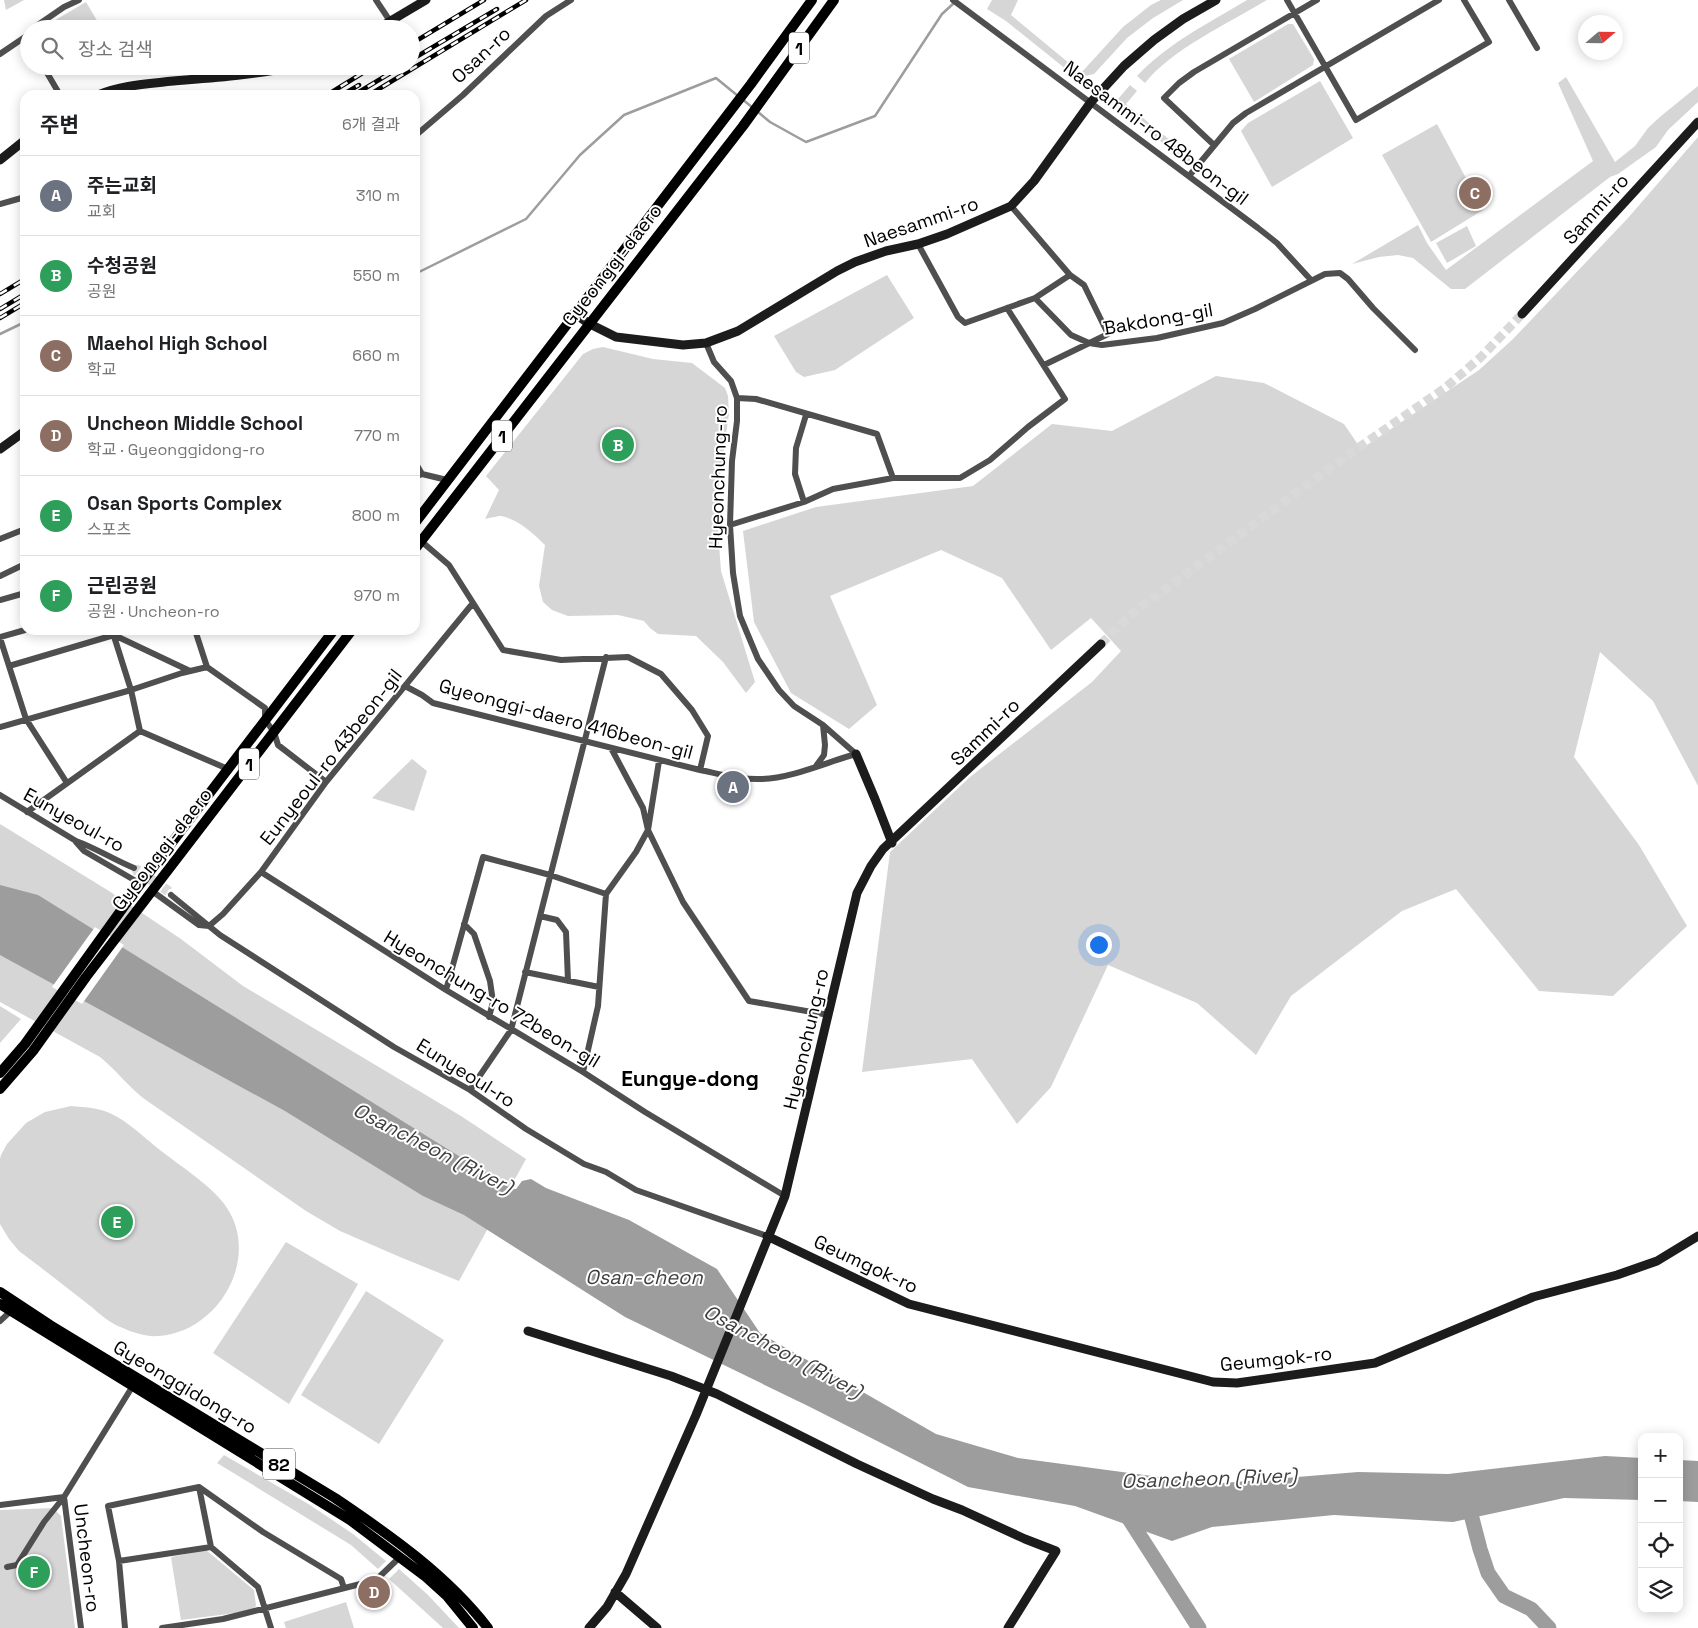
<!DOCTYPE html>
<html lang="ko">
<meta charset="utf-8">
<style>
:root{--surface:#fff;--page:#f2f2f2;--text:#202124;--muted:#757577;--line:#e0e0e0;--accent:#000}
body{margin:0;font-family:"Space Grotesk","Noto Sans KR",sans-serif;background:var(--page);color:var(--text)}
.controls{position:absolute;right:15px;bottom:15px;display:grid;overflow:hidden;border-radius:10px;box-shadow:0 2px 12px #0003}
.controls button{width:45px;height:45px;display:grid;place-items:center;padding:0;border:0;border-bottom:1px solid var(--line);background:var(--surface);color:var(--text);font:25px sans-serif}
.compass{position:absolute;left:1578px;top:15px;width:45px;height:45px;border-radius:50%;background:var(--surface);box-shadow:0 2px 12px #0003;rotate:70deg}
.you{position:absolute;left:1098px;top:944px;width:18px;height:18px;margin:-12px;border:4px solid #fff;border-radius:50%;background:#1a73e8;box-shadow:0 0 0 8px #1a73e833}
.badge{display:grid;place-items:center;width:32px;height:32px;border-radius:50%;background:var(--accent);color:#fff;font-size:16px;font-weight:700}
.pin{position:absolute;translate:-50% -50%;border:2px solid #fff;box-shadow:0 1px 5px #0006}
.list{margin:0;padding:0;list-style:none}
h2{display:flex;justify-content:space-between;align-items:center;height:65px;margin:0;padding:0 20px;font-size:21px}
h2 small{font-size:16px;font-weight:400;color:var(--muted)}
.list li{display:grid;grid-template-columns:32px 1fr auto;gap:15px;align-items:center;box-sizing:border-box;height:80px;padding:0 20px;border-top:1px solid var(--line)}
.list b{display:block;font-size:19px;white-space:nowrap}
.list p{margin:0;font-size:16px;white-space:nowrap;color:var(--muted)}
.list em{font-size:16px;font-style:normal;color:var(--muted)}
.icon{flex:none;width:28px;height:28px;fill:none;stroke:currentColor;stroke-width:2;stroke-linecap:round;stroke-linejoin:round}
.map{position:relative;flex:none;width:1698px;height:1628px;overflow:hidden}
.search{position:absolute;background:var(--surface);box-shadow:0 2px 12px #0003;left:20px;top:20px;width:400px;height:55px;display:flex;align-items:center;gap:12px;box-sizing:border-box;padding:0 18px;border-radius:28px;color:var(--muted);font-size:19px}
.panel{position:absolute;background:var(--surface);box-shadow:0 2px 12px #0003;left:20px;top:90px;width:400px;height:545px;border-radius:15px}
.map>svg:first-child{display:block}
</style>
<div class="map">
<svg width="1698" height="1628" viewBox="0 0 1698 1628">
<rect width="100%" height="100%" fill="#fff"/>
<!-- green -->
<path fill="#d6d6d6" d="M4,0H24L6,10Z
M992,0H1018L1011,15L1081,73L1123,27L1151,5L1161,0H1183L1153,18L1127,38L1094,74L1077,78L1006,21L987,9Z
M1247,0H1267C1229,23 1172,49 1145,83L1137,76C1168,43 1209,23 1247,0Z
M86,2L102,29H40Z
M1288,24H1293L1314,59L1313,65L1254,102L1229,59Z
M1566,77L1615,162L1635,146L1648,128L1661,116L1698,86V102L1668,130L1656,147L1618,174L1610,177L1465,289H1451L1413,258L1398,255L1379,257L1352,264L1418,225L1427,243L1446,270L1593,161L1558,83Z
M1320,81L1353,138L1272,187L1241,131L1248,123Z
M1130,85L1137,91L1126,104L1193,159L1191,161H1185L1119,108L1118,99Z
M1437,124L1483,210L1431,242L1382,155Z
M1698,137V786L1653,701L1600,652L1574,757L1639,845L1687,926L1613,996L1539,991L1456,889L1402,911L1291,996L1256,1055L1197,1003L1108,965L1051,1087L1017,1124L972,1059L862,1072L890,852L970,777L1092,682L1121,651L1091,618L1051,650L1002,578L941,550L830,596L877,705L849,729L791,693L754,622L743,531L816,507L973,486L1052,424L1112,431L1216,376L1264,383L1344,424L1361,449L1479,370L1513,339L1628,218Z
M1467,226L1476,246L1447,263L1436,243Z
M887,275L914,318L835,370L804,377L796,372L774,336Z
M603,347L653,359L692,363L725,388L728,396L729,414L716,503L721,571L755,682L746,693L723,662L696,636L658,634L650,628L644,621L618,615L568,616L552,610L543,602L539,586L545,545C534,534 518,519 501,516C497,516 490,518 485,519L499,490L486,476L583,354L593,349Z
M412,759L427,771L414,811L372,798Z
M0,824L109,891L181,939L243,986L461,1116L526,1159L459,1281L400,1257L340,1231L306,1211L143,1098C127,1085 115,1069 100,1057L0,1002Z
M0,1006L21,1019L0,1043Z
M71,1106C81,1107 91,1107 101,1110C123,1116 142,1136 160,1150C181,1167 218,1189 230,1213C258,1264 216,1332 159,1336C147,1337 134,1333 123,1328C110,1324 99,1313 89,1305C66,1287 43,1269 19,1251L9,1239L0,1224V1159L1,1155L7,1144L26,1123L45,1112Z
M286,1242L358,1284L289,1404L213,1353Z
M366,1291L444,1340L379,1444L301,1395Z
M224,1455L310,1505L353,1534L386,1561L378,1569L351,1545L217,1463Z
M53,1508L61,1516L75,1628H0V1510Z
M206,1550L254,1590L256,1606L251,1611L181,1620L171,1557Z
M399,1569L428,1595L459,1628H443L389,1579Z
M346,1602L354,1628H286L284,1622Z"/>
<!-- water -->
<path fill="#9d9d9d" d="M0,885L38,895L512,1189H516L522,1181L531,1179L546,1188L629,1220L717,1269L760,1333L936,1434L1018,1458L1211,1484L1358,1472L1448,1474L1605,1456L1642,1458V1500L1564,1498L1453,1522L1334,1515L1212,1527L1172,1541L1075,1506L968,1487L808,1406L625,1317L464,1215L423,1196L285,1111L0,955Z
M1679,1460L1698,1461V1502L1679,1501Z"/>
<!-- pier -->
<path fill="#fff" d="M95,927L124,945L82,1004L52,987Z"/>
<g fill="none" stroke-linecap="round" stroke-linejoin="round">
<!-- stream -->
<path stroke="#9d9d9d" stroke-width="2.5" d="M742,99L753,108
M758,112L770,122L806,142L875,116L942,14L954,3
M415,274L526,219L580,155L624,115L716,78L738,96
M0,334L25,322"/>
<!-- river -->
<path stroke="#9d9d9d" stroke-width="15" d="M1467,1499L1480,1549L1488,1573L1504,1596L1531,1609L1549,1628
M1124,1511L1199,1628"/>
<!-- street-tunnel -->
<path stroke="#d9d9d9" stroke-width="6" stroke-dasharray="6 3" stroke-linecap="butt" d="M134,868H138L169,889L171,895
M134,868L136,873L171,895"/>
<!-- secondary-tunnel -->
<path stroke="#d9d9d9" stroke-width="9" stroke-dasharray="9 4.5" stroke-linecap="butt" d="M1101,644L1129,616L1345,457L1445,388L1481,357L1522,314"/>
<!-- street -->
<path stroke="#4f4f4f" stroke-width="6" d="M376,0L390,21
M953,0L1258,228L1277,243L1311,280
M1287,0L1356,120L1489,42L1464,0
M1509,0L1537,48
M32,29L64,7L79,0
M0,54L25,37L29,33
M43,66L60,95
M415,136L463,95L546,16L571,0
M1214,145L1164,98L1179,83L1194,72L1317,0
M1189,176L1233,123L1246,113L1439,0
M0,204L25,197
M1011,206L1070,275L1035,298
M918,244L958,317L965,323L1035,298L1071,335L1089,343L1102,345L1157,338L1223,323L1255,309L1325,274L1340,273L1348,279L1373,308L1415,350
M706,343L714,362L731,381L737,398V421L732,461L730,525L733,573L740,616L758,659L779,690L794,706L823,725L856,754
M1044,365L1108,334L1084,285L1070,275
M737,398L756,399L877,434L893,478
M19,435L25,441
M415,462L422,474
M415,477L422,474L447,480
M804,502L795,474L796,448L806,415
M730,525L804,502L833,489L893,478H960L990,460L1028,427L1065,399L1007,308
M0,539L25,529
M0,576L25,564
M0,600L25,593
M195,630L207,667L265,708V720L274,732L278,745L326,782
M0,637L25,630
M0,638L26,719L67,783
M9,666L114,635L190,671
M405,686L422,695L433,703L700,770L708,736L692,710L661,674L628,657L561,660L503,650L449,565L421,541
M0,727L131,690L182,673L207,667
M140,731L228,769
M659,761L648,830L683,902L749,1001L829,1015
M816,766L824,755L825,745L823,725
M700,770C720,774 741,780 762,779C792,778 827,762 856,754
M0,795L76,841C96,848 114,860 134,868
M27,812L140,731L131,690L112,630
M76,842L84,851L141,884
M261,872L446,990L583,1072L645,1112L785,1196
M152,891L199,925L209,926L223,914L261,872L326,782L473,603
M171,895L220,935L394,1047L470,1090L526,1129L584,1164L606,1172L636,1190L767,1236
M540,916L557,920L566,932L568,981
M464,924L474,934L490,981L493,1002L489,1017
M525,972L599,987
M446,990L483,857L550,875L606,894
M583,1072L598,1006L606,894L636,852L648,830L643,808L611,748
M470,1090L511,1030L606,657
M0,1321L13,1309
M199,1487L211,1547
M64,1497L81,1628
M0,1505L64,1497
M119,1561L108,1506L199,1487L263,1532L341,1579L344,1588
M7,1567L17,1565L44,1522L64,1497L134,1384
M125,1628L119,1561L211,1547L258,1587L271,1628
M162,1628L223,1619L376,1580L400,1557"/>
<!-- secondary -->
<path stroke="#1c1c1c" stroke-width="9" d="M377,29L426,0
M98,95C122,85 147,84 173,81C213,78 255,75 295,66
M0,160L25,140
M574,313L588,323L616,337L683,345L706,343L738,331L837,271L855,262L886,251L918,244L947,234L1011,206L1034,181L1091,102L1124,66L1154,40L1183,19L1216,0
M1522,314L1698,122
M0,449L25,431
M856,754L875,799L892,843
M767,1236L909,1304L1213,1382L1237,1383L1375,1363L1533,1297L1617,1275L1657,1261L1698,1236
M528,1331L671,1376L717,1394L857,1464L933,1499L962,1510L1025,1539L1056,1551L1008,1628
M615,1592L657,1628
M589,1628L607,1607L626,1574L696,1415L785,1196L857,893L871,866L883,849L1101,644"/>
<!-- primary -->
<path stroke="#000" stroke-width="10" d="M415,523L751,84L812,0
M415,549L743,126L834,0
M0,1073L25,1044L135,891L334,630
M0,1089L33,1051L86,977L352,630
M0,1292L50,1325L335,1498C390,1535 447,1575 488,1628
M0,1304L350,1520L426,1577L447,1596L473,1628"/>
<!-- rail casing -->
<g stroke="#000" stroke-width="4.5">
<path id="rail" d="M411,44L484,0
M411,60L497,9
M327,95L374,66
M342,95L359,85
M354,95L402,66
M369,95L526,0
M0,294L25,279
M0,309L25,294
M0,318L25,303"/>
</g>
<!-- rail -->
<use href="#rail" stroke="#fff" stroke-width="2.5" stroke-dasharray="8" stroke-linecap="butt"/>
</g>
<g text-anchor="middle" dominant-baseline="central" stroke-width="4" stroke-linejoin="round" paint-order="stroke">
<!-- shield labels -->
<g fill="#fff" stroke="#4c4c4c" stroke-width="1">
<rect x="789" y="32.5" width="20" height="31" rx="4"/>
<rect x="492" y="420.5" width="20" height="31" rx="4"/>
<rect x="239" y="748.5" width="20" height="31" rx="4"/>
<rect x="263" y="1448.5" width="32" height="31" rx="4"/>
</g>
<g font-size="18" font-weight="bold" fill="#000">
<text x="799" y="48">1</text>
<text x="502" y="436">1</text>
<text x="249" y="764">1</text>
<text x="279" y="1464">82</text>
</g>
<!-- street labels -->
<g font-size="19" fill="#000" stroke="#fff">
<text transform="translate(481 55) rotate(-43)">Osan-ro</text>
<text transform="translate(1156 133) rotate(37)">Naesammi-ro 48beon-gil</text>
<text transform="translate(1596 209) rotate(-48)">Sammi-ro</text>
<text transform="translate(921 222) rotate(-19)">Naesammi-ro</text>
<text transform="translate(612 265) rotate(-52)">Gyeonggi-daero</text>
<text transform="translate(1158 319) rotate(-10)">Bakdong-gil</text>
<text transform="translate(718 477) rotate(-88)">Hyeonchung-ro</text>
<text transform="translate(566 719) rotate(15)">Gyeonggi-daero 416beon-gil</text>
<text transform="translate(985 732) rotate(-44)">Sammi-ro</text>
<text transform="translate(331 757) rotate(-52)">Eunyeoul-ro 43beon-gil</text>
<text transform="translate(74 820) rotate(29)">Eunyeoul-ro</text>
<text transform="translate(162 849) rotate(-52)">Gyeonggi-daero</text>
<text transform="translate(492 999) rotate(31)">Hyeonchung-ro 72beon-gil</text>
<text transform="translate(806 1039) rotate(-77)">Hyeonchung-ro</text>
<text transform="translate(466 1073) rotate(32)">Eunyeoul-ro</text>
<text transform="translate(866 1264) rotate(25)">Geumgok-ro</text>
<text transform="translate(1276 1359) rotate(-6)">Geumgok-ro</text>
<text transform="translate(185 1387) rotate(31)">Gyeonggidong-ro</text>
<text transform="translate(87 1558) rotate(83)">Uncheon-ro</text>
</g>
<!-- water labels -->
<g font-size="20" font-style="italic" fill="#3e3e3e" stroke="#fff">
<text transform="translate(433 1148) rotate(27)">Osancheon (River)</text>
<text x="644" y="1277">Osan-cheon</text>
<text transform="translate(783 1351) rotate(28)">Osancheon (River)</text>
<text transform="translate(1209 1478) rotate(-2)">Osancheon (River)</text>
</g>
<!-- quarter labels -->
<g font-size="21" font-weight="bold" fill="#000" stroke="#fff">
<text x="690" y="1078">Eungye-dong</text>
</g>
</g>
</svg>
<div class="controls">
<button>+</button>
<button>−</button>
<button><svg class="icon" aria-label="locate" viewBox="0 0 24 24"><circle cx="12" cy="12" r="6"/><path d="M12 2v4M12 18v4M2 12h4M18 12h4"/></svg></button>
<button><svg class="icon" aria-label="layers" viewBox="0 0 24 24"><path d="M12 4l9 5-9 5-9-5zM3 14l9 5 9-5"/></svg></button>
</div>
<svg class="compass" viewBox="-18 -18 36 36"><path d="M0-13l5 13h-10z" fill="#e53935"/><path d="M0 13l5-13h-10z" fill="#757577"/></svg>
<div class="you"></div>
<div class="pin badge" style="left:733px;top:787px;background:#6b7280">A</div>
<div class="pin badge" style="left:618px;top:445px;background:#2e9e5b">B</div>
<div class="pin badge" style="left:1475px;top:193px;background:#8d6e63">C</div>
<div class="pin badge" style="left:374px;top:1592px;background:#8d6e63">D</div>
<div class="pin badge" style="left:117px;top:1222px;background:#2e9e5b">E</div>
<div class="pin badge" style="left:34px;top:1572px;background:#2e9e5b">F</div>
<div class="search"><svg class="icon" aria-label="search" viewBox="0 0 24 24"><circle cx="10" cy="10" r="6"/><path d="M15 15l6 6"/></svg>장소 검색</div>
<section class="panel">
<h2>주변<small>6개 결과</small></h2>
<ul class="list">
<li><span class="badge" style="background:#6b7280">A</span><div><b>주는교회</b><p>교회</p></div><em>310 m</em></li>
<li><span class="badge" style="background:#2e9e5b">B</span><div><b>수청공원</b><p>공원</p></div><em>550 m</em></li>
<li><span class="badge" style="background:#8d6e63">C</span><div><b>Maehol High School</b><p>학교</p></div><em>660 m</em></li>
<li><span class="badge" style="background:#8d6e63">D</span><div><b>Uncheon Middle School</b><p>학교 · Gyeonggidong-ro</p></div><em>770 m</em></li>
<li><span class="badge" style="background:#2e9e5b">E</span><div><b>Osan Sports Complex</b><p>스포츠</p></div><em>800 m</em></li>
<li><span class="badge" style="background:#2e9e5b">F</span><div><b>근린공원</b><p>공원 · Uncheon-ro</p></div><em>970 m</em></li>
</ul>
</section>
</div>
